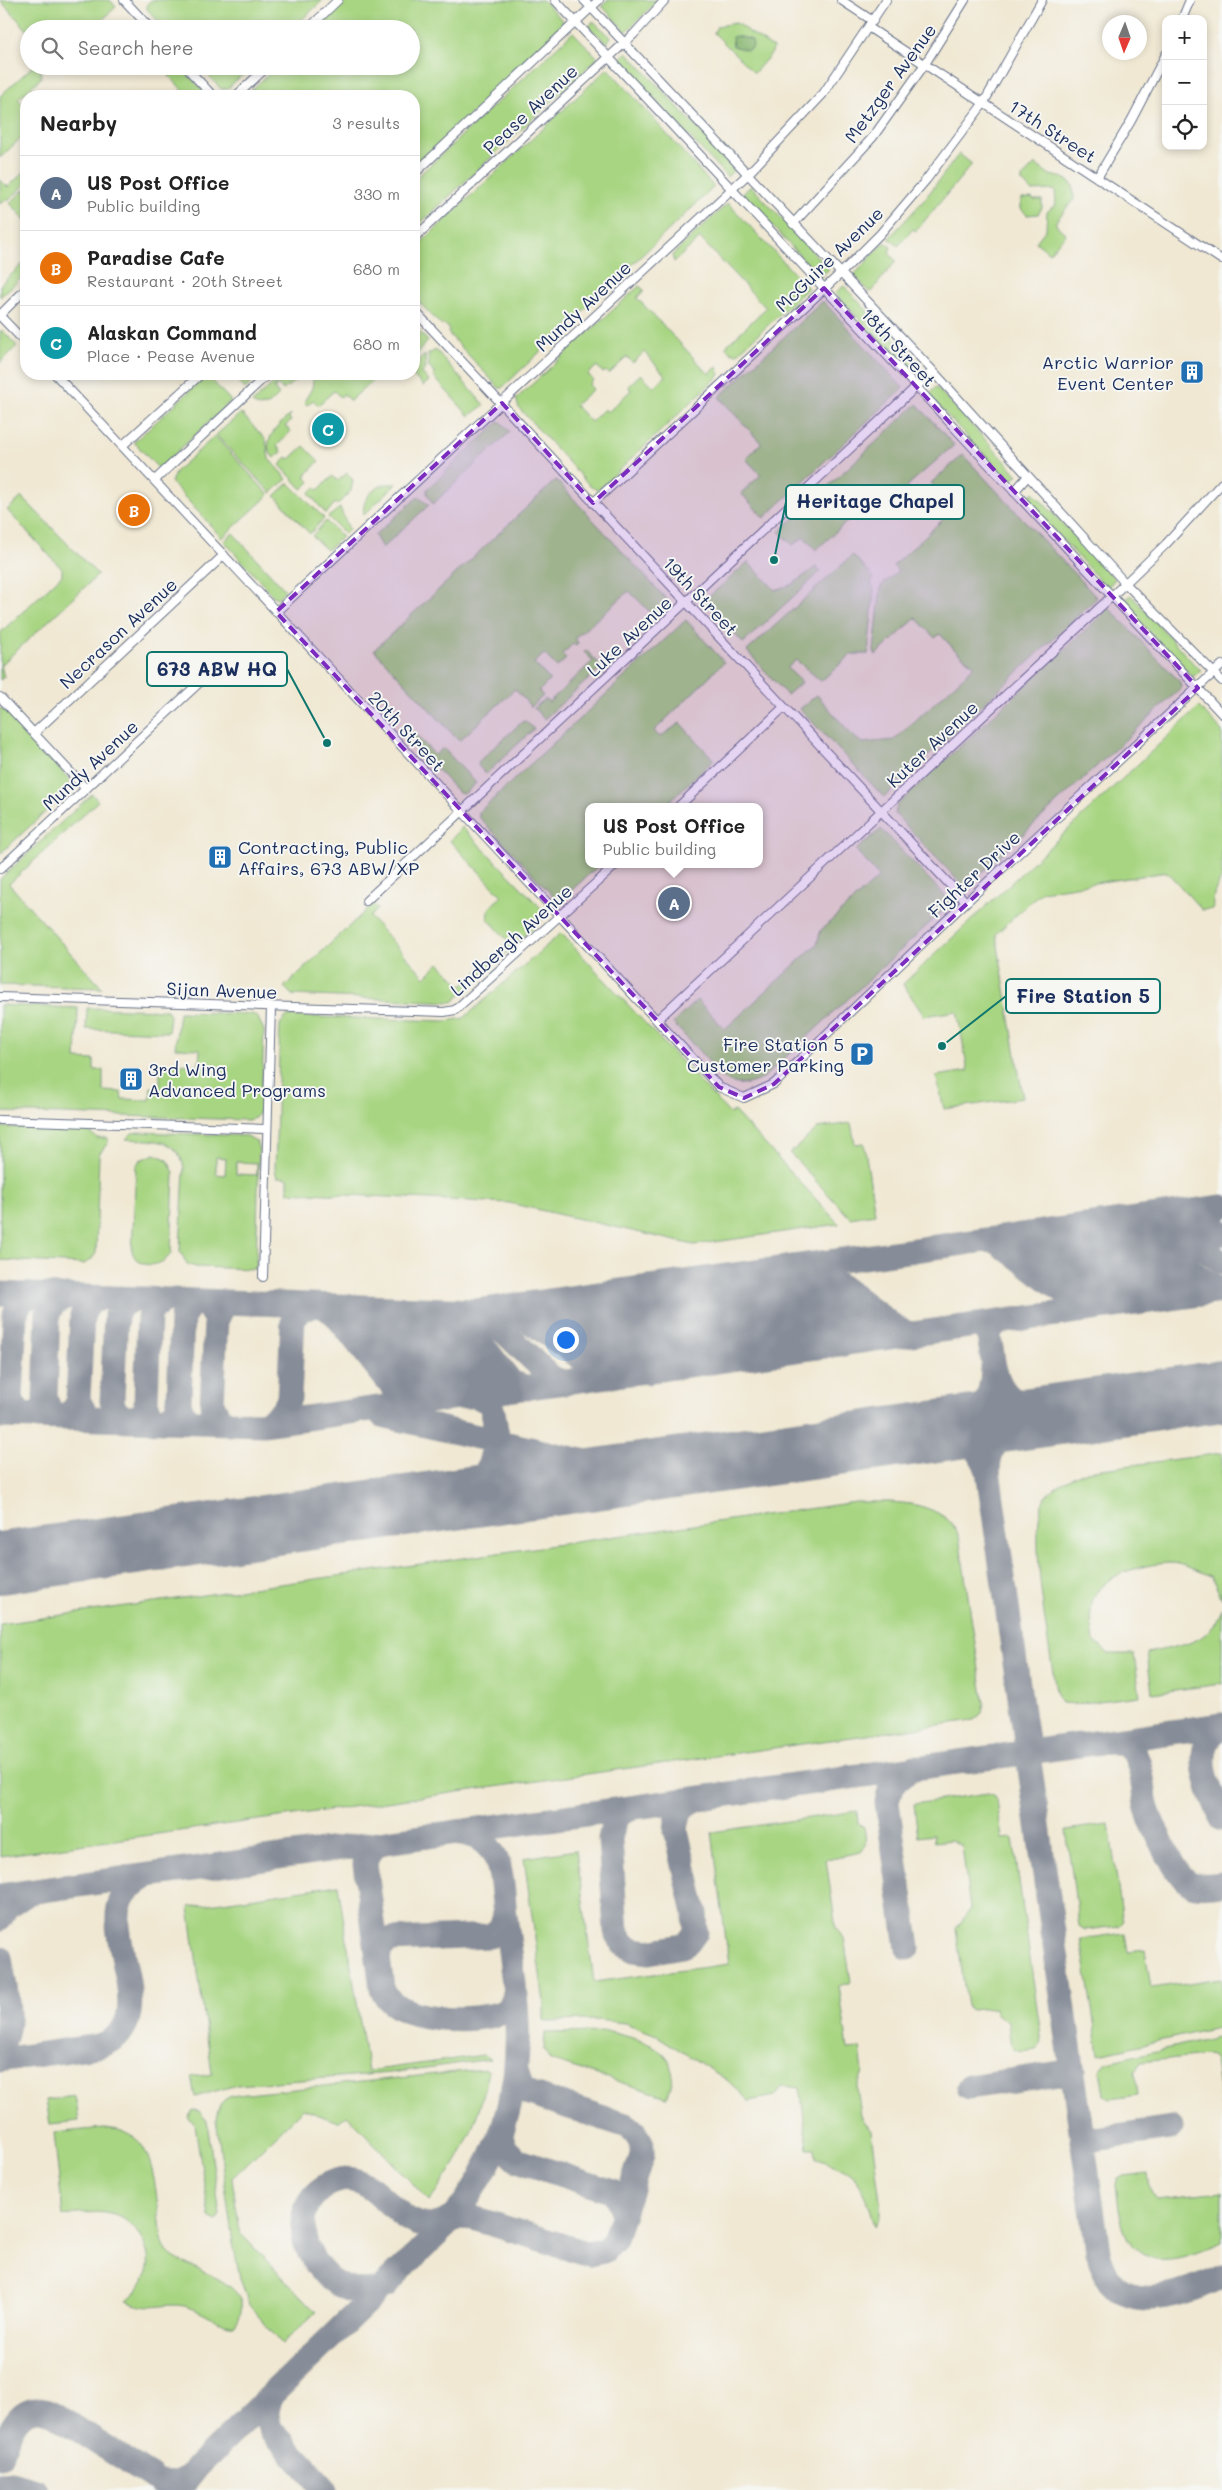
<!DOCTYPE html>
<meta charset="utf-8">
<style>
:root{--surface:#fff;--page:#f6f6f6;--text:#222;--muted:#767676;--line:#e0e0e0;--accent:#b45309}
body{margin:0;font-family:Mali,sans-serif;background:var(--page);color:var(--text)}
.controls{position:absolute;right:15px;top:15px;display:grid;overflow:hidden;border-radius:10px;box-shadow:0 2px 8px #0003}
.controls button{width:45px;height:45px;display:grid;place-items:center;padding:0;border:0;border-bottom:1px solid var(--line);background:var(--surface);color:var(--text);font:25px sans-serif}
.compass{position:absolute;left:1102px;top:15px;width:45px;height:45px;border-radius:50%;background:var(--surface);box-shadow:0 2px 8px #0003;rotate:182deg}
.you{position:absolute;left:565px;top:1339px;width:18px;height:18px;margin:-12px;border:4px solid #fff;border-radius:50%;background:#1a73e8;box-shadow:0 0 0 8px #1a73e833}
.badge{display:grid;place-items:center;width:32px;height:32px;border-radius:50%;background:var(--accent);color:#fff;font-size:16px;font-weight:700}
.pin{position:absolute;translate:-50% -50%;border:2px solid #fff;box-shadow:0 1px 5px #0006}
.popup{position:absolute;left:585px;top:803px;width:178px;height:65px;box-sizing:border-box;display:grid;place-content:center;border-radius:10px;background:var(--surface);filter:drop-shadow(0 1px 4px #0005);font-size:16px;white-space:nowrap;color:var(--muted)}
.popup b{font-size:19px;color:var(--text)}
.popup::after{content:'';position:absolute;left:50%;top:100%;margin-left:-10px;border:10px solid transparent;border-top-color:var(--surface)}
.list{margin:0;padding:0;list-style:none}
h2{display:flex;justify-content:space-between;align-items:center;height:65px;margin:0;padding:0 20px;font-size:21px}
h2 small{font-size:16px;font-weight:400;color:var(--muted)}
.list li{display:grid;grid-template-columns:32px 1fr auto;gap:15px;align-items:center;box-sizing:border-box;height:75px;padding:0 20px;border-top:1px solid var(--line)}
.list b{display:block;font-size:19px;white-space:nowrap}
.list p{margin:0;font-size:16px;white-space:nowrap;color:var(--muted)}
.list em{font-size:16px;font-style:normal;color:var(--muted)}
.icon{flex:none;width:28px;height:28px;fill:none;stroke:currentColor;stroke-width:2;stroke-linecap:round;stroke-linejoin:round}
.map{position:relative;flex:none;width:1222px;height:2490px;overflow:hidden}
.search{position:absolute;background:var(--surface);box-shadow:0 2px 8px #0003;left:20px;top:20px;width:400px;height:55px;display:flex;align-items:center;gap:12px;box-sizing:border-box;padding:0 18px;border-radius:28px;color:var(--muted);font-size:19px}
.panel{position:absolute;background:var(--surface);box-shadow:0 2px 8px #0003;left:20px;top:90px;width:400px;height:290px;border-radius:20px}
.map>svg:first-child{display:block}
</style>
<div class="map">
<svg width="1222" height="2490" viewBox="0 0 1222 2490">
<rect width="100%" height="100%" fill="#f6f6f2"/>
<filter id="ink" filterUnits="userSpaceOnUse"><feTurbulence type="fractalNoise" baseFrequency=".02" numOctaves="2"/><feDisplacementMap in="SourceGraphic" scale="10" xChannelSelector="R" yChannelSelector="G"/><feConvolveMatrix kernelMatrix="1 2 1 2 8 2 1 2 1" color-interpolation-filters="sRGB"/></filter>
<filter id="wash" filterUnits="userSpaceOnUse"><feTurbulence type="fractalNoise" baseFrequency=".0096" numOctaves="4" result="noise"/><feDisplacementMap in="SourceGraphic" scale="20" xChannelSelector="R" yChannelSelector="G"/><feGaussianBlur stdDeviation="1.12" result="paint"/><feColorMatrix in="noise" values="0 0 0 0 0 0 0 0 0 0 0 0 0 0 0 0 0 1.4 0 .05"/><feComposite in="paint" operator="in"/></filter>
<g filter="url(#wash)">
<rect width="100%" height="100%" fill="#f0e8d3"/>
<!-- green -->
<path fill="#a8d582" stroke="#628270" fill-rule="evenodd" d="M0,0H110L116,7L93,29H29V32Z
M151,0H323L292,29H165L147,9V4Z
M348,0H543L566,24L414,168V96H245L277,66H411V29H317Z
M607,0H658L626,32L602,6Z
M593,21L611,37L607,43L589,27Z
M736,23L773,48L772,53L754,73L714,33L717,26ZM736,36L750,39L753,47L747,50L733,46Z
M573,32L598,58L414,229V180Z
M627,52L735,169L727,177L618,60Z
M33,66L41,70V78L18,99L26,108V133L0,158V96Z
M160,66H180L208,96H188Z
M200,66H252L227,89H221Z
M608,68L714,187L502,388H499L448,333L450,330L444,324L442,326L414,297V249Z
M959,154L972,164L916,231L913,229L898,246L889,238L924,200Z
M1035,164L1050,175L1064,178L1073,185L1074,199L1056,221V225L1066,234L1049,253L1036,242L1046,229L1047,212L1056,204L1055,190L1032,191L1022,182V178Z
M26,170V184L8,201L6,199L0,204V180L8,187Z
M751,186L829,269L820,277L742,194Z
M26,188V221L10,203Z
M1032,198L1033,200H1042V208L1038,214L1027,215L1021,209V199Z
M728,203L808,288L737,354L731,352L725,347L766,308L700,238L674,262L672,255Z
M885,242L891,247L889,253L896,261L870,293L854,275Z
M26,261V274L0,297V285Z
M639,286L644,290L637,298L709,374L717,367L720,375L598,490L591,487L519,408L516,399ZM644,352L666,376L654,387L641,374L628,386L631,390L608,412L604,409L591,422L575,405L593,389L589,385L593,380L588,374L597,366L603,373L606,371L609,374L627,357L633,363Z
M844,286L921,368L913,376L835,293Z
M823,301L903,388L764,518L741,493L761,475L746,459L761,443L719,397Z
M414,326L428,341L414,357Z
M0,331H3L17,346L0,363Z
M436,350L484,405L469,416L433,376L435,374L429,367L428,354Z
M425,355L426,369L422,373L429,381L423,386L412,374H414V365Z
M231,374H261L245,389Z
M283,374H297L295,381L283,390L280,386H275V390L279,395L270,404L260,407L252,403Z
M314,374H380L350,401L344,394L340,397L334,391L318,405L313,400L307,405L304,402L312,388Z
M207,375L231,401L159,469L134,442Z
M936,387L1018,475L1010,482L928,395Z
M917,404L954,445L875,514L865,505L816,550L804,537L793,545L779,532Z
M241,413L266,440L269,459L287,479L271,493L216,435Z
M291,414L289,418L291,421L285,426L291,431L277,446L282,452L274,458C258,442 280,424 291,414Z
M500,421L510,432L433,504L427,493V489Z
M215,436L269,495L222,538L171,482L176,471Z
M304,446L319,461L305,476L310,482L302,489L280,465L287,457L290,459Z
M963,455L1097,598L884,797L800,709L817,695L852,735L862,743L894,740L975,666L956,651L940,634L935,638L916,618L876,655L874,651L881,586L898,571L893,566L955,508L931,483Z
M347,473L353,480L351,491L337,505L335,503L326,514L309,493L315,487L318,490L333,476L338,481Z
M556,480L670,603L655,617L629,591L575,638L578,643L576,646L573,644L562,654L566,659L557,667L544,654L534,663L550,680L539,691L543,696L531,707L515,689L459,741L374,650Z
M289,483L324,518L310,534L275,496Z
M388,484H396L364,515C361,500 373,486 388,484Z
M1033,492L1115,579L1107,588L1026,500Z
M22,497L98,575L1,665L4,677L0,680V633L62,575V569L7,510Z
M418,497L429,505L382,548L375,535Z
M340,508L349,529L345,534L328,517Z
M326,521L342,537L327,550L312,536Z
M233,533L285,590L278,598L274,597L224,541Z
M853,555L874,578L871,583L874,590L868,654H852L821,681L796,660L787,668L802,682L787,695L747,651Z
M748,562L775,590L793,584L816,567L820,572L743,643L704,601Z
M1131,595L1194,664L1201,670L1193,677L1122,603Z
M1109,608L1180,682L1181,688L965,888L895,814L897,805Z
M686,620L724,662L654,731L660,737L680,723L714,760L663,807H589V864H600L561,900H557L479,817V812Z
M586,650L602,667L544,719L534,708L545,699L549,702L593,661L584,652Z
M1199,707L1222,731V878C1215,888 1212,897 1213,909L1202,910L1167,872L1042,891L996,934L1023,1098L944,1109L936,1076L968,1071L957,1011L924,1016L903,984Z
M0,708L5,710L69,779V790L0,854Z
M525,721L534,729L486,774L479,767L478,762L522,722Z
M409,728L435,755L443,748L476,783L464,794L459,793L406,736Z
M92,794L98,801L9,884L102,988L0,985V879Z
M462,827L542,909L546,916L453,1002L292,995L284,987L373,904L378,909L370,917L425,977L439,963L462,986L509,942L488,919C485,908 495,903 502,896L450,841Z
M881,829L950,901L948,906L763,1078C750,1085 740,1087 726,1080L673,1023L697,1000L725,1029L817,944L821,930L879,877L856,850Z
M561,933L730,1114L734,1111L839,1224L694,1245L509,1203L288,1192V1178L277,1177L275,1170L280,1024L287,1016L445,1021L464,1018Z
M0,1005L78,1008L76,1059L94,1060V1070H103V1091L121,1092L122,1099L150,1100L151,1087H160V1067H150V1063L199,1065L200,1049L175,1048L179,1012L251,1014L257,1016L264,1030L261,1109L255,1118L248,1120L0,1112Z
M87,1008L167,1010L170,1016L168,1032L86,1029Z
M851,1123L855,1144L864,1143L875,1214L850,1218L790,1153L818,1128Z
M0,1127L85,1129L97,1138H108V1143L99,1154L96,1253L92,1259L84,1264L0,1260Z
M139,1132L247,1136L256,1141L259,1150L256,1269L196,1267L187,1264L180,1251L184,1168C177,1136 152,1141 126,1139L132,1133ZM216,1157L226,1158L225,1175L216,1174ZM236,1162L257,1163V1175L236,1174Z
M155,1154L168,1160L174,1173L171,1253C163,1268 137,1270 132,1251L136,1166L140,1160Z
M1222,1453V1599L1211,1576C1199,1572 1182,1563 1170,1563C1148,1564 1110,1572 1097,1592C1087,1605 1092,1626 1094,1641L1109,1654H1134L1140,1696L1075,1704L1061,1703L1056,1692C1051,1655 1024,1521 1047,1495C1057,1483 1073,1477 1087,1471Z
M856,1502C886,1502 923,1499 948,1520C952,1523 956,1531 959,1536L984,1703L982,1713L974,1720L0,1856V1624Z
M1222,1608V1684L1152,1693L1147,1653C1181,1645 1211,1645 1222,1608Z
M988,1793L994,1795L997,1800L1002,1839L1013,1838L1042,2043L1036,2050C1008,2055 1011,2048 1008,2022L995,2013L994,2008L971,2010L967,2007L956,1929L970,1909L962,1846L951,1840L934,1842L933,1835L918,1837L914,1804Z
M857,1811L858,1823L864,1827C865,1836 868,1845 861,1852L826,1859L836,1929L844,1938L851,1982L839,1986L848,2049L860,2048L863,2072L857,2087L861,2116L871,2131L880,2201V2216L874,2226C861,2183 863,2173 816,2159L815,2148H808L800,2088L783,2086L775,2096L749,2101L727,2080L654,2034L625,2023L597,2020L544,2021V2003L524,1858L576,1850L594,1982L729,1964L712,1832Z
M1109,1824L1123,1922L1119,1926L1085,1930L1079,1926L1066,1830Z
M338,1885L368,2071L484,2055L490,2059L390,2073L237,2085L195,2097L191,2077L212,2074L189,1907Z
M1125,1933L1128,1952L1145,1950L1151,1988L1222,1978V2027L1099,2054L1081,1939Z
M610,2032C646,2041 688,2050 667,2097L550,2060L544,2049L545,2033Z
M1222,2036V2112L1215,2061L1212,2056L1205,2055L1141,2062L1135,2071L1138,2095L1110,2099L1104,2095L1100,2070L1107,2062Z
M485,2069L489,2071C478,2122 462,2160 429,2201L347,2115L338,2122L303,2109L232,2178L240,2233L316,2312L282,2344L249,2305L240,2278L233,2243L216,2119C220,2092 234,2096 257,2093Z
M75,2096L79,2121L50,2124L46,2100Z
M193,2110L199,2111L207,2121L220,2215L216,2221L209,2217L195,2124L188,2118Z
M103,2128C114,2129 123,2130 132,2136C155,2149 156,2198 160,2221C161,2231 161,2243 167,2251C181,2271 265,2280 235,2325C219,2327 201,2309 184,2306C162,2302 153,2313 126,2301C148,2284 156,2260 140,2237C135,2228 127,2219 117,2216C101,2209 80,2214 63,2216L54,2133Z
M1148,2173L1150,2190L1157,2198L1222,2191V2242C1189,2257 1139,2278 1123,2227C1119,2214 1118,2199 1116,2185L1117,2180L1123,2176Z"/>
<!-- forest -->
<path fill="#86b670" stroke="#507267" d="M736,36L752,40L753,47L747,50L733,46L732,37Z"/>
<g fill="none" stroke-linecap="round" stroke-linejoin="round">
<!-- taxiway -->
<path stroke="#868c98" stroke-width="25" d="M1188,1212L1201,1217L1222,1233
M1154,1217L1168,1222L1222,1262
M1121,1222C1149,1224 1192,1281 1222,1289
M1090,1226L1102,1232L1184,1292L1194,1295
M1056,1231L1065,1234L1151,1297L1160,1299
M1023,1236L1031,1238L1116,1301L1125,1304
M989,1240L997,1242L1081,1304L1094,1308
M805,1266L817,1268L897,1329L910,1334
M771,1271L785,1274L864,1334L876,1339
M740,1275L751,1278L834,1341L844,1344
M708,1279L717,1282L797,1342L811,1348
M672,1284L684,1287L768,1350L779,1353
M639,1289L652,1292L733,1353L746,1357
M606,1293L617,1296L700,1359L713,1362
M0,1294L477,1311L1222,1207
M33,1295L21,1301L15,1315L11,1398C14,1408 19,1413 29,1417L36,1413
M67,1296L54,1303L48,1313L45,1399L51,1412L61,1418L75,1409L78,1400
M574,1298L584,1301L669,1364L680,1367
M133,1299L122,1305L116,1315L112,1401L115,1411L128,1420L135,1417
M166,1300L153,1308L149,1317L146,1402L151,1416L162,1421L175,1413L179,1402
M541,1303L554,1308L634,1368L646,1372
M323,1306L335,1314L402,1399L416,1404
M223,1307L216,1320L212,1405L220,1419L230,1424
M355,1307L366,1314L429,1394L443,1400
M510,1307L602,1373L613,1376
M385,1308L397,1314L457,1390L470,1396
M415,1309L429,1316L486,1389L497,1393
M449,1310L460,1316L511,1382L527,1388
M477,1311L487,1315L552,1378L566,1383
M999,1322L991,1328C987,1335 991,1346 992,1354C997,1400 1018,1407 1059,1414
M475,1395L490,1403C495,1413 494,1424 497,1434C507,1470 539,1481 573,1482
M85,1413L78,1400L82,1316L89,1303L99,1298
M382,1415L604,1466L651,1471
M0,1416L263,1424L1222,1291
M186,1417L182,1413L179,1402L182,1318L188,1308L198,1301L208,1307L216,1320
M263,1424C276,1418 285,1412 289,1398L293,1320L301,1310L313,1306
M937,1431C975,1419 992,1410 993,1367
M925,1433C957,1433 977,1438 988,1471L1098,2251C1112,2321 1176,2298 1222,2277
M988,1471C990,1438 1004,1430 1033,1418
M433,1502C479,1489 495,1479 494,1428
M1222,1726C1188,1746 1210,1792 1222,1819
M1111,1741C1145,1745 1141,1780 1146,1805C1150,1821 1175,1874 1188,1882C1198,1888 1211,1885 1222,1884
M630,1808L621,1812L614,1821L610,1839L616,1931L623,1944L634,1950L649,1952L682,1946L688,1943L696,1932L695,1913L676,1830C677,1814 683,1805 698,1799
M378,1844L368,1853L365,1864L382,1988C393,2024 475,2023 504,2012L508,2010L516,1995
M0,1896L1222,1725
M0,1919L6,1908L28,1893
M908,1948L887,1803C889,1784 900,1776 915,1767
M0,1958C4,1986 16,2023 0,2048
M378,1960L380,1948L391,1940L490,1936L500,1929L505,1916
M0,2060L98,2046C164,2026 104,1941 121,1901C126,1889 137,1882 148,1876
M969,2087L1073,2071
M501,2134L504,2147L517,2160L613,2192L621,2205L622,2217
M1082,2141L1171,2128
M449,2223L460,2217L473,2218L589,2254L604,2251L614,2241L642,2155C643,2141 638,2134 628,2126L530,2094L521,2086L516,2071
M386,2286C331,2316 270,2222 324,2187C381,2151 395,2256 454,2217
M275,2391C267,2404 264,2415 271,2430L326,2490
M0,2456C9,2431 21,2396 54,2414L159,2482L178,2483L188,2477
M0,2485L11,2483L35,2490
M179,2490L198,2466L449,2223C476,2191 498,2151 508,2110C526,2045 514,1981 505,1915C503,1898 503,1875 496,1859C489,1843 475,1833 458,1833"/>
<!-- runway -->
<path stroke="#868c98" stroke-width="62" d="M0,1563L1222,1391"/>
</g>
</g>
<g filter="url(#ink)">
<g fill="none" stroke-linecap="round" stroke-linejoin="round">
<!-- minor casing -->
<g stroke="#667087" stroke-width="10">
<path id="minor" d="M124,0L151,29
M555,0L1222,714
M584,0L933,371L1125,583L1222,681
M841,0L873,21
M1182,19L1190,0
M868,27L1222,260
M308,29L338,0
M185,66L213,96
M236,96L268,66
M414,174L599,0
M1097,178L1131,121L1166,54
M793,224L873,137L925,64L965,0
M414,238L634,34L665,0
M414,310L966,902
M0,315L26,289
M0,316L26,343
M55,374L719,1087L744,1098L774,1084L966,902L1222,665
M122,446L201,374
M155,480L268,374
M1014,492L1027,477
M593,503L840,274L880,234L926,180L983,104L1042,0
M276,612L747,175L823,94L886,0
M0,697L86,789
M34,733L224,555
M678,807L784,707
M0,869L200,682
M366,901L933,371
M0,997L444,1012L455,1010L617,864
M657,1020L1111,597L1166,544L1222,483
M0,1120L266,1129
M263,1277L271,1007"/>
</g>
<!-- minor -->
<use href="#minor" stroke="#fff" stroke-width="8"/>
</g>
</g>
<!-- marked area -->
<path fill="#7b2cbf" fill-opacity="0.2" stroke="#7b2cbf" stroke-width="4" stroke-dasharray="10 6" stroke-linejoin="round" d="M824,288L1198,688L774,1084L744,1098L719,1087L276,612L502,403L593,503Z"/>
<!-- icons -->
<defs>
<g id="building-square" transform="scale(1.25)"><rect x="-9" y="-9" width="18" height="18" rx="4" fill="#1f6fb2" stroke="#f6f6f2"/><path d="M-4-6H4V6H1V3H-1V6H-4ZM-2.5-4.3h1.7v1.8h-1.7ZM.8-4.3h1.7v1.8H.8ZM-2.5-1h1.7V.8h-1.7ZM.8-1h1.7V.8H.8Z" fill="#fff"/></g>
<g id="parking-square" transform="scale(1.25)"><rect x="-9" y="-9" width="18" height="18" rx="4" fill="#1f6fb2" stroke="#f6f6f2"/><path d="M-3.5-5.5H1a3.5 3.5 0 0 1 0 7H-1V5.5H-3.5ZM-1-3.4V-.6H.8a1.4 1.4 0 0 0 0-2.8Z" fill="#fff"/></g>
</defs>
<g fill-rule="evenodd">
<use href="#building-square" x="1192" y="372"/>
<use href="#building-square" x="220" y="857"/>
<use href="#parking-square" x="862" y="1054"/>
<use href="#building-square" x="131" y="1079"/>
</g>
<g text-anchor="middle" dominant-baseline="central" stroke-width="4" stroke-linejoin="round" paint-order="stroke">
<!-- street labels -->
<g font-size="18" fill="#1b2f5e" stroke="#f6f6f2">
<text transform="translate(890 83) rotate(-54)">Metzger Avenue</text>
<text transform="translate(530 109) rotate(-43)">Pease Avenue</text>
<text transform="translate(1053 131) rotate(33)">17th Street</text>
<text transform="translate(829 259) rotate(-44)">McGuire Avenue</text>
<text transform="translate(583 306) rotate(-43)">Mundy Avenue</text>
<text transform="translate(899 347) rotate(47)">18th Street</text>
<text transform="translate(701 596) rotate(47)">19th Street</text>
<text transform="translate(118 633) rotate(-43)">Necrason Avenue</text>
<text transform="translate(629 636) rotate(-43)">Luke Avenue</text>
<text transform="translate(407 731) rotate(47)">20th Street</text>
<text transform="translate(932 744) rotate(-43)">Kuter Avenue</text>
<text transform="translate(90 765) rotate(-43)">Mundy Avenue</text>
<text transform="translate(974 874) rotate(-43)">Fighter Drive</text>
<text transform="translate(511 940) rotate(-42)">Lindbergh Avenue</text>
<text transform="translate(222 990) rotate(2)">Sijan Avenue</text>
</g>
<!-- poi labels -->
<g font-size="18" fill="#1b2f5e" stroke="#f6f6f2" text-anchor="end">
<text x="1174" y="362">Arctic Warrior<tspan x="1174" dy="21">Event Center</tspan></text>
<text x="238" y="847" text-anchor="start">Contracting, Public<tspan x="238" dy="21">Affairs, 673 ABW/XP</tspan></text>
<text x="844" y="1044">Fire Station 5<tspan x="844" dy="21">Customer Parking</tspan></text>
<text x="148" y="1069" text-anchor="start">3rd Wing<tspan x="148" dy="21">Advanced Programs</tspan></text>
</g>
</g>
<!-- callouts -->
<path fill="none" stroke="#0f766e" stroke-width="2" d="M774 560L786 502M327 743L287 669M942 1046L1006 996"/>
<g fill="#0f766e" stroke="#f6f6f2" stroke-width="2">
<circle cx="774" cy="560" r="5"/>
<circle cx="327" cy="743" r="5"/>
<circle cx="942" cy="1046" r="5"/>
</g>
<g fill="#f6f6f2" stroke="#0f766e" stroke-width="2">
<rect x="786" y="485" width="178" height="34" rx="5"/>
<rect x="147" y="652" width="140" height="34" rx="5"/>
<rect x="1006" y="979" width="154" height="34" rx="5"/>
</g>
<g font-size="19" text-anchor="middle" font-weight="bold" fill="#1b2f5e">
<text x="875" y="508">Heritage Chapel</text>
<text x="217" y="676">673 ABW HQ</text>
<text x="1083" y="1003">Fire Station 5</text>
</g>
</svg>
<div class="controls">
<button>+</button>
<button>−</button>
<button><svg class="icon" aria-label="locate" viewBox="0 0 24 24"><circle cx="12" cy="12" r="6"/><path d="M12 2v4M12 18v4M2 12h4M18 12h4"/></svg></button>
</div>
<svg class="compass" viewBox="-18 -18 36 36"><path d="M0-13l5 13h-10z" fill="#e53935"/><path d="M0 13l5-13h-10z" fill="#767676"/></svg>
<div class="you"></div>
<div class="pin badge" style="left:674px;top:903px;background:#5c6f8a">A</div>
<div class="popup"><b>US Post Office</b>Public building</div>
<div class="pin badge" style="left:134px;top:510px;background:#e8710a">B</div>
<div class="pin badge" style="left:328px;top:429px;background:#0f9aa8">C</div>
<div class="search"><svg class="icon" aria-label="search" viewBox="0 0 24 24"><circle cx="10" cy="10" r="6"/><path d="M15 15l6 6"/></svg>Search here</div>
<section class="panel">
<h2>Nearby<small>3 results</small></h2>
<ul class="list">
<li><span class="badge" style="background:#5c6f8a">A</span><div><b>US Post Office</b><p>Public building</p></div><em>330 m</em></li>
<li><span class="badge" style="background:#e8710a">B</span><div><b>Paradise Cafe</b><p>Restaurant · 20th Street</p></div><em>680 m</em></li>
<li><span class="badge" style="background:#0f9aa8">C</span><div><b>Alaskan Command</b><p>Place · Pease Avenue</p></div><em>680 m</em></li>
</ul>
</section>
</div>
